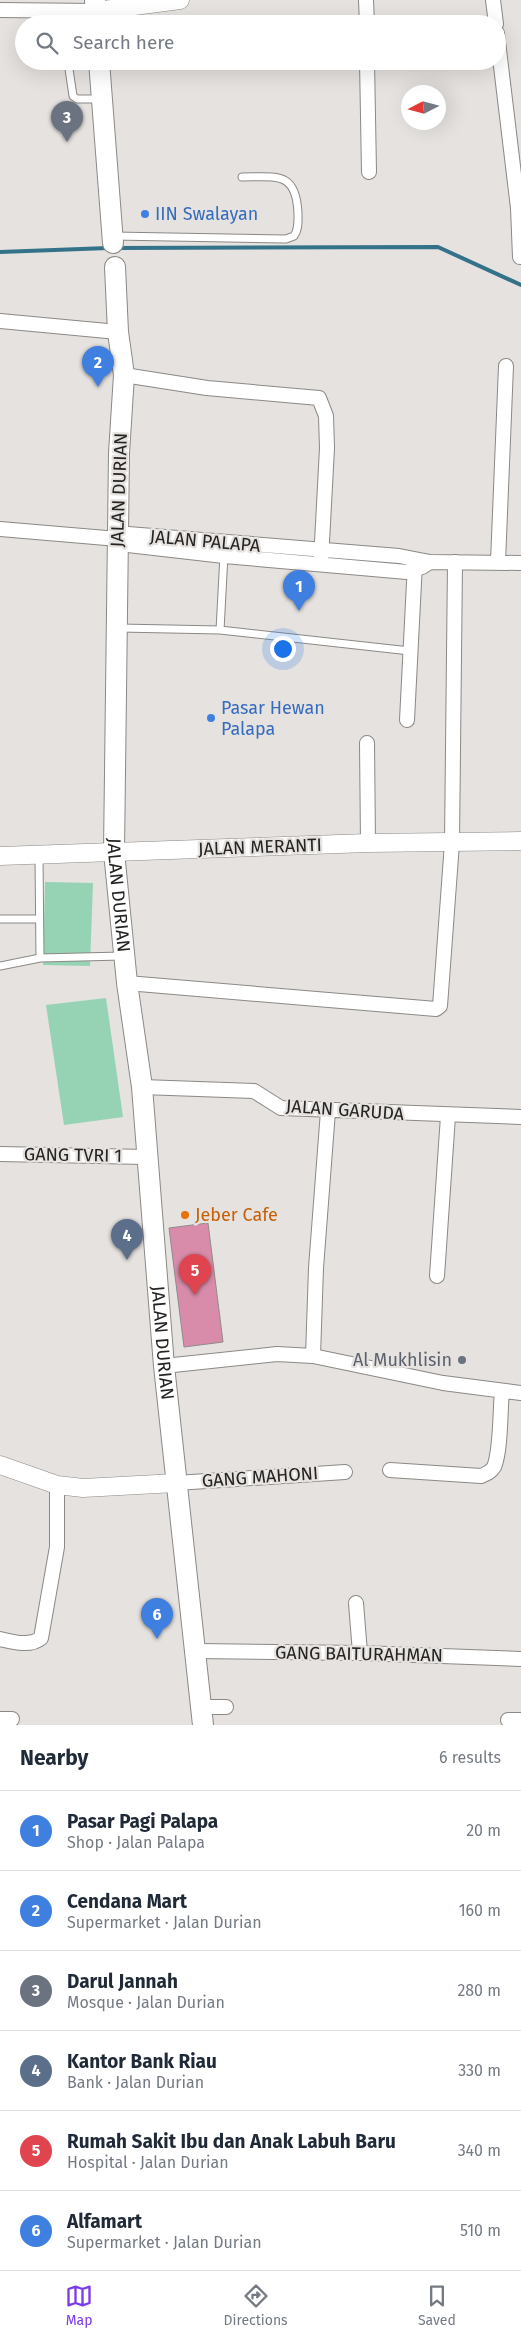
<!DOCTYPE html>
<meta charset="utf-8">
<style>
:root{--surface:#fff;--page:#f2f2f3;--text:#1f2937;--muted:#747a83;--line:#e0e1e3;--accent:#7c3aed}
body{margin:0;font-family:"Fira Sans",sans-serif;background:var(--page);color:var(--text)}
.compass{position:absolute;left:401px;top:85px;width:45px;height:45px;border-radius:50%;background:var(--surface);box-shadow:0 5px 20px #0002;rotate:264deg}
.you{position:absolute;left:282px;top:648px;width:18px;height:18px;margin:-12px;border:4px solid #fff;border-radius:50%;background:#1a73e8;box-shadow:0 0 0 8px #1a73e833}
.badge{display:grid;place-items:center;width:32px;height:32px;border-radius:50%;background:var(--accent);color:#fff;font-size:16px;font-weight:700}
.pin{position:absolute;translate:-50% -41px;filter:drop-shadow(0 1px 2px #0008)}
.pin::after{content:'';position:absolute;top:26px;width:18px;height:15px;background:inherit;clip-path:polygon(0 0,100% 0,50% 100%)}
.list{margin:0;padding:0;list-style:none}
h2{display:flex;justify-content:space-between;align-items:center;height:65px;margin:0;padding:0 20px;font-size:21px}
h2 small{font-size:16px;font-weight:400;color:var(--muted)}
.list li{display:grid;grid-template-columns:32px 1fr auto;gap:15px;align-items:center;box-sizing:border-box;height:80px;padding:0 20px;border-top:1px solid var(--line)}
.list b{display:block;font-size:19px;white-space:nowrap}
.list p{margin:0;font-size:16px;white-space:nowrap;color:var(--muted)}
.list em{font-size:16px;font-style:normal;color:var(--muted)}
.icon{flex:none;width:28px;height:28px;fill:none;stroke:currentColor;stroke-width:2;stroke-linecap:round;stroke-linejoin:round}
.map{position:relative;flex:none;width:521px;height:1725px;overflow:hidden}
.search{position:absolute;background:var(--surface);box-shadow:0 5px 20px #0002;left:15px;right:15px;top:15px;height:55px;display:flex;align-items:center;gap:12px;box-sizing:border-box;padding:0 18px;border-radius:28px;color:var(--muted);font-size:19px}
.sheet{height:545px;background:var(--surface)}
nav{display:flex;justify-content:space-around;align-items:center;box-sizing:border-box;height:70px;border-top:1px solid var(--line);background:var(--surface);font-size:14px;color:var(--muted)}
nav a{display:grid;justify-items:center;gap:2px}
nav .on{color:var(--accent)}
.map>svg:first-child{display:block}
</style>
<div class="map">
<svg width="521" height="1725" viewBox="0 0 521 1725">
<rect width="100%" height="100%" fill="#e5e2df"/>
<!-- green -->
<path fill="#95d3b4" d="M45,882L93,883L90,966L43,965Z
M106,998L123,1117L64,1125L46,1005Z"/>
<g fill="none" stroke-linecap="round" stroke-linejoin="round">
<!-- stream -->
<path stroke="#34728a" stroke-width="4" d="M117,248L438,247L521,285
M0,252L108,248"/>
</g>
<!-- building -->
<path fill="#d88ca9" stroke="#8f8a8c" d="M208,1223L223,1342L184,1347L169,1228Z"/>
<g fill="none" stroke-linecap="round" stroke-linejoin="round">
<!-- service casing -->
<g stroke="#8b8985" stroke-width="9">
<path id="service" d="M73,61L69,69L73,96L77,99H99
M113,236L286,239L294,236C299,229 298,221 298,213C296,171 277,177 242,177
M119,628L220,630L410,651
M220,630L224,555
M39,856L40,958
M0,919H39
M0,966L40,958L122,956"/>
</g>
<!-- minor casing -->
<g stroke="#8b8985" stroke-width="16">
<path id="minor" d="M366,0L367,24
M493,0L496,24
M0,10L96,11
M497,33L518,208L520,257
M367,61L369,172
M0,321L118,332
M124,375L207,388L319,398L326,416L327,448L321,561
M0,529L118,539L128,545L224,556L407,572L422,567L430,562
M118,539L128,534L399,556L430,562L521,563
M498,562L506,366
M407,720L415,563
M367,743L368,843
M127,983L436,1009L440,1006L452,843L455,562
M142,1087L254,1091L281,1108L521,1117
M0,1154L146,1157
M437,1276L448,1116
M313,1356L316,1268L328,1111
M164,1366L277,1354L313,1356L443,1383L521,1393
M390,1470L481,1476C486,1474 491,1472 494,1467C501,1451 500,1410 502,1391
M176,1483L345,1472
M356,1603L360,1653
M0,1639C13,1642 30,1647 41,1638L57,1547V1485
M197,1651L360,1653L521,1659
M202,1707H226
M0,1719H12
M508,1720H521"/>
</g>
<!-- tertiary casing -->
<g stroke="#8b8985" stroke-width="19">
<path id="tertiary" d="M96,11L180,0
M0,856L368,843L521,841
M0,1465L57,1485L83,1488L176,1483"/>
</g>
<!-- secondary casing -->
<g stroke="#8b8985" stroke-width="22">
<g id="secondary">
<path d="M95,0L96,24"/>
<path d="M99,61L113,243"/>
<path id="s1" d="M115,267L118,332L124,375L119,453L114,852L127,983L142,1087L164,1366L203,1725"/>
</g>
</g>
<!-- service -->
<use href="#service" stroke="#fff" stroke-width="7"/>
<!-- minor -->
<use href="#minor" stroke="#fff" stroke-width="14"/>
<!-- tertiary -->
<use href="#tertiary" stroke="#fff" stroke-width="18"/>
<!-- secondary -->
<use href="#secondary" stroke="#fff" stroke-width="20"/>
</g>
<!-- markers -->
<g fill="#3f7fe0" stroke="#e5e2df" stroke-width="2">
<circle cx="145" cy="214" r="5"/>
<circle cx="211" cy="718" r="5"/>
</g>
<circle fill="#e8710a" stroke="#e5e2df" stroke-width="2" cx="185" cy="1215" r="5"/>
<circle fill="#6b7280" stroke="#e5e2df" stroke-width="2" cx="462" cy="1360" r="5"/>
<g text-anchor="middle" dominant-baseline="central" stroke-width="4.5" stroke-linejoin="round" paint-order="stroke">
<!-- shop labels -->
<g font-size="18" fill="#366cbe" stroke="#e5e2df" text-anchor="start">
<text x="155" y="214">IIN Swalayan</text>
<text x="221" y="708">Pasar Hewan<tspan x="221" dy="21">Palapa</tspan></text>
</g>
<!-- street labels -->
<g font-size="18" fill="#252423" stroke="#e5e2df">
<text transform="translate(119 490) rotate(-88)">JALAN DURIAN</text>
<text transform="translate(205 541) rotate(5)">JALAN PALAPA</text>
<text transform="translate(260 847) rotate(-2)">JALAN MERANTI</text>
<text stroke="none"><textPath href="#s1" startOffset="629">JALAN DURIAN</textPath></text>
<text transform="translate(345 1110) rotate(4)">JALAN GARUDA</text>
<text transform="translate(73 1155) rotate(1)">GANG TVRI 1</text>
<text stroke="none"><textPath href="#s1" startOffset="1079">JALAN DURIAN</textPath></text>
<text transform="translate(260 1477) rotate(-4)">GANG MAHONI</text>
<text transform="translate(359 1654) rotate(1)">GANG BAITURAHMAN</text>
</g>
<!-- food labels -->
<g font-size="18" fill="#c56008" stroke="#e5e2df" text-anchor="start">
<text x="195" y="1215">Jeber Cafe</text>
</g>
<!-- worship labels -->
<g font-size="18" fill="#5b616d" stroke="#e5e2df" text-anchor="end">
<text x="452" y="1360">Al Mukhlisin</text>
</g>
</g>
</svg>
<svg class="compass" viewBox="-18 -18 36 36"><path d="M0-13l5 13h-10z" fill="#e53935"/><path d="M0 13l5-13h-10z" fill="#747a83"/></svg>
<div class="you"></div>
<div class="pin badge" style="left:299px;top:611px;background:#3f7fe0">1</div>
<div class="pin badge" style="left:98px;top:387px;background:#3f7fe0">2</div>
<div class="pin badge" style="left:67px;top:142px;background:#6b7280">3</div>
<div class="pin badge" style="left:127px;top:1260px;background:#5c6f8a">4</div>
<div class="pin badge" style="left:195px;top:1295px;background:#e0444e">5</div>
<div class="pin badge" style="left:157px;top:1639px;background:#3f7fe0">6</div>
<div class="search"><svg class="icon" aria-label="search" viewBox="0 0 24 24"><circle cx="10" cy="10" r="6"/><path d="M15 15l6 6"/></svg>Search here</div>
</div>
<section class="sheet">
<h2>Nearby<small>6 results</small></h2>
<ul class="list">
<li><span class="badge" style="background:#3f7fe0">1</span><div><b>Pasar Pagi Palapa</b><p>Shop · Jalan Palapa</p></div><em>20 m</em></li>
<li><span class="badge" style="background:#3f7fe0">2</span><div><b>Cendana Mart</b><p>Supermarket · Jalan Durian</p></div><em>160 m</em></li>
<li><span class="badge" style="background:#6b7280">3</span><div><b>Darul Jannah</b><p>Mosque · Jalan Durian</p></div><em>280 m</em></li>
<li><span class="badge" style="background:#5c6f8a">4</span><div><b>Kantor Bank Riau</b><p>Bank · Jalan Durian</p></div><em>330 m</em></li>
<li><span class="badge" style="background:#e0444e">5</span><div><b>Rumah Sakit Ibu dan Anak Labuh Baru</b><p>Hospital · Jalan Durian</p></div><em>340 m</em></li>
<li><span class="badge" style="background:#3f7fe0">6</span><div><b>Alfamart</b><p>Supermarket · Jalan Durian</p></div><em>510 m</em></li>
</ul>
</section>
<nav>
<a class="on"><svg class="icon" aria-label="map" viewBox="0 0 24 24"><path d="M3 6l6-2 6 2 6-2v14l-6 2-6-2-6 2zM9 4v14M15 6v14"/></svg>Map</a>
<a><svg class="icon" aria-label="directions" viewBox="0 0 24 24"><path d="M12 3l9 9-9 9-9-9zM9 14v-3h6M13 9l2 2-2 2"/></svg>Directions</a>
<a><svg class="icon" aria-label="saved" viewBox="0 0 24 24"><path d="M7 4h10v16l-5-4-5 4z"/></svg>Saved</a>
</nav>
